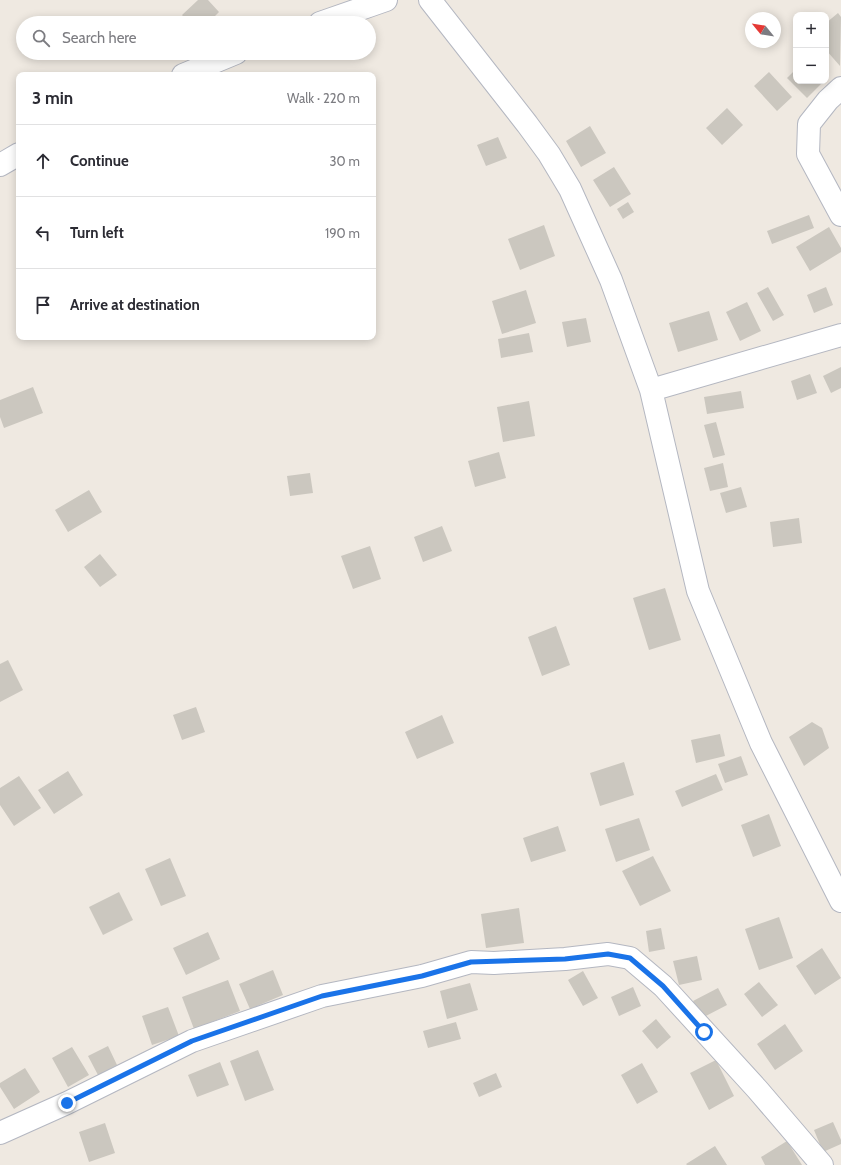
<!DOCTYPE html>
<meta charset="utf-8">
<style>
:root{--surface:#fff;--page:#f2f2f3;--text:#2b2b33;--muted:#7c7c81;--line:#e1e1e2}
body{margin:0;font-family:Cabin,sans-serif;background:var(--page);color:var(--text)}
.controls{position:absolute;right:12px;top:12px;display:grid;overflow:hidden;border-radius:8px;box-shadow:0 2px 10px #0003}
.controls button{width:36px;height:36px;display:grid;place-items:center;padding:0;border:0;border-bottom:1px solid var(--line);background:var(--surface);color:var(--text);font:20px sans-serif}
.compass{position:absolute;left:745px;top:12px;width:36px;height:36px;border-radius:50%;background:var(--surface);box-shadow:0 2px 10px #0003;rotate:300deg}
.stop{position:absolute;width:12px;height:12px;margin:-9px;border:3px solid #1a73e8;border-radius:50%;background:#fff}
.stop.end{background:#1a73e8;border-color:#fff;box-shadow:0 1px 4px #0008}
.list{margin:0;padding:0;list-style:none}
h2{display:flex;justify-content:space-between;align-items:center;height:52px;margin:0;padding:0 16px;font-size:17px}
h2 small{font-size:13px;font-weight:400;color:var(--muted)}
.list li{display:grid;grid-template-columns:26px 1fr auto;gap:12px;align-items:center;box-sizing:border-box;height:72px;padding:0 16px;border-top:1px solid var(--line)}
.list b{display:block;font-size:15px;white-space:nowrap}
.list em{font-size:13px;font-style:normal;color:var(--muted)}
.icon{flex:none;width:22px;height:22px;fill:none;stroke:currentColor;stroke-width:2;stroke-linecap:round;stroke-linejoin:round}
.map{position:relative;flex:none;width:841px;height:1165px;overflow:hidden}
.search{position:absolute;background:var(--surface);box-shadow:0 2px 10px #0003;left:16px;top:16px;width:360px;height:44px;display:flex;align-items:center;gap:10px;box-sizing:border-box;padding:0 14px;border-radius:22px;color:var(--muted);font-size:15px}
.panel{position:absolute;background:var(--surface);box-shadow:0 2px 10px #0003;left:16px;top:72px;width:360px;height:268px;border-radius:8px}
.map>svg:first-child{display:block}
</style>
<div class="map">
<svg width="841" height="1165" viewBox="0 0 841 1165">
<rect width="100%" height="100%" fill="#efe9e1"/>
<!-- building -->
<path fill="#cbc7bf" d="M198,0H208L219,12L208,23H189L182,15Z
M838,13L841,17L840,66L826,50V23Z
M796,69V81H824L807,98L787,78Z
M769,72L792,97L777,111L754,86Z
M727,108L743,125L722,145L706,128Z
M590,126L606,153L581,167L566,141Z
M498,137L507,158L486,166L477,145Z
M614,167L631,194L610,207L593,180Z
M628,202L634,212L623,219L617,209Z
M809,215L814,228L772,244L767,231Z
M544,225L555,256L520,270L508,239Z
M829,227L841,248V252L810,271L796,247Z
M768,287L784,315L773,321L757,293Z
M826,287L833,305L814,313L807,295Z
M526,290L536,323L502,334L492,301Z
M747,302L761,331L740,341L726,312Z
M709,311L718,340L678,352L669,323Z
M586,318L591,342L567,347L562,322Z
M529,333L533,352L501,358L498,339Z
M841,367V388L831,393L823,376Z
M810,374L817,393L797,400L791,381Z
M33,387L43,413L4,428L0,417V400Z
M741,391L744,408L707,414L704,397Z
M529,401L535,436L503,442L497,407Z
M716,422L725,455L713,458L704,425Z
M499,452L506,478L475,487L468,461Z
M723,463L728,487L710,491L704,468Z
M310,473L313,493L290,496L287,476Z
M741,487L747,507L726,513L720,493Z
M89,490L102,512L68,532L55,510Z
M799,518L802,543L773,547L770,522Z
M442,526L452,551L423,562L414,537Z
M370,546L381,579L353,589L341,556Z
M100,554L117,575L100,587L84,567Z
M665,588L681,640L649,650L633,598Z
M556,626L570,665L542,676L528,637Z
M8,660L23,690L0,702V664Z
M196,707L205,732L182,740L173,715Z
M442,715L454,743L417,759L405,732Z
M812,722L822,728L829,748L804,766L789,737Z
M720,734L725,756L696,763L691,740Z
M741,756L748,775L725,783L718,764Z
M624,762L634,795L600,806L590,773Z
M68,771L83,795L54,814L38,790Z
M716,774L723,790L682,807L675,791Z
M19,776L41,808L14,826L0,805V788Z
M769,814L781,846L753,857L741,825Z
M639,818L650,850L616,862L605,829Z
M558,826L566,851L531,862L523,838Z
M653,856L671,891L640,906L622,871Z
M170,858L186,896L161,906L145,869Z
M119,892L133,920L103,935L89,907Z
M519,908L524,943L486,948L481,914Z
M779,917L793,958L759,970L745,929Z
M661,928L665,949L649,952L646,931Z
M208,932L220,959L186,975L173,948Z
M822,948L841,978L815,995L796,966Z
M697,956L702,980L679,985L673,961Z
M273,970L283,995L250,1009L239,984Z
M583,971L598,998L583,1006L568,980Z
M228,980L240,1011L194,1029L182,997Z
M759,982L778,1005L762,1017L744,994Z
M470,983L478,1010L447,1019L440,991Z
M633,987L641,1006L619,1016L611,997Z
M718,988L727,1005L702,1018L693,1001Z
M168,1007L179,1036L152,1045L142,1016Z
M656,1019L671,1037L657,1049L642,1031Z
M456,1022L461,1039L428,1048L423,1031Z
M785,1024L803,1051L775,1070L757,1044Z
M108,1046L117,1065L98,1075L88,1056Z
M72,1047L89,1075L68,1087L52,1058Z
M258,1050L274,1090L245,1101L230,1061Z
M716,1060L734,1096L709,1110L690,1073Z
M220,1062L229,1085L197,1097L188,1075Z
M642,1063L658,1092L637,1104L621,1075Z
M25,1068L40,1092L14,1109L0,1087V1083Z
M496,1073L502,1087L479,1097L473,1083Z
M833,1122L841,1140V1144L823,1152L814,1130Z
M105,1123L115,1153L89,1162L79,1132Z
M787,1141L802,1165H765L761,1157Z
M715,1146L727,1165H687L686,1164Z"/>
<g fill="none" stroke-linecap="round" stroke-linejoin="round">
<!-- street casing -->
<g stroke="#b4b7c1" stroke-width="24">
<path id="street" d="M430,0L527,124L549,154L570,189L611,280L651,390L698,591L761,743L841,901
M320,23L386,0
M183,75L236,53
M841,88L828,100L809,124L808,154L841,215
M0,165L19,154
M651,390L841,335
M0,1133L67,1103L192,1041L322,996L422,976L471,962L494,963L565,959L608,954L630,958L663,986L757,1089L822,1165"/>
</g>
<!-- street -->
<use href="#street" stroke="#fff" stroke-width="22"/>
</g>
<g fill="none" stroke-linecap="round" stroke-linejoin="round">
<!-- route -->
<path stroke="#1a73e8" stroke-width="5" d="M67,1103L192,1041L322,996L422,976L471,962L565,959L608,954L630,958L663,986L704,1032"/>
</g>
</svg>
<div class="controls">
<button>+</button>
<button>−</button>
</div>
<svg class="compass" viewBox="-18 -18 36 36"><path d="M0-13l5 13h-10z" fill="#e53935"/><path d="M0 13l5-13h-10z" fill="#7c7c81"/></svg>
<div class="stop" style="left:704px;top:1032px"></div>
<div class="stop end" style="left:67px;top:1103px"></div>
<div class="search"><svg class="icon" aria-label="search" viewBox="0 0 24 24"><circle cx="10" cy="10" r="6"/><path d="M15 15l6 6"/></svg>Search here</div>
<section class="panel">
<h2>3 min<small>Walk · 220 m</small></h2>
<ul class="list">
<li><svg class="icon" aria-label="ahead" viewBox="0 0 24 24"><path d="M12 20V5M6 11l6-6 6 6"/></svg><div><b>Continue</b></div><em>30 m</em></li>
<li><svg class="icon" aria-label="left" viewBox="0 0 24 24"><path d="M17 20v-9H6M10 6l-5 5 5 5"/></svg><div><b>Turn left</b></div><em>190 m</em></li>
<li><svg class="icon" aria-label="arrive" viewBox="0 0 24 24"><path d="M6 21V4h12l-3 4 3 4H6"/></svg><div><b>Arrive at destination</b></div></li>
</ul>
</section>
</div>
